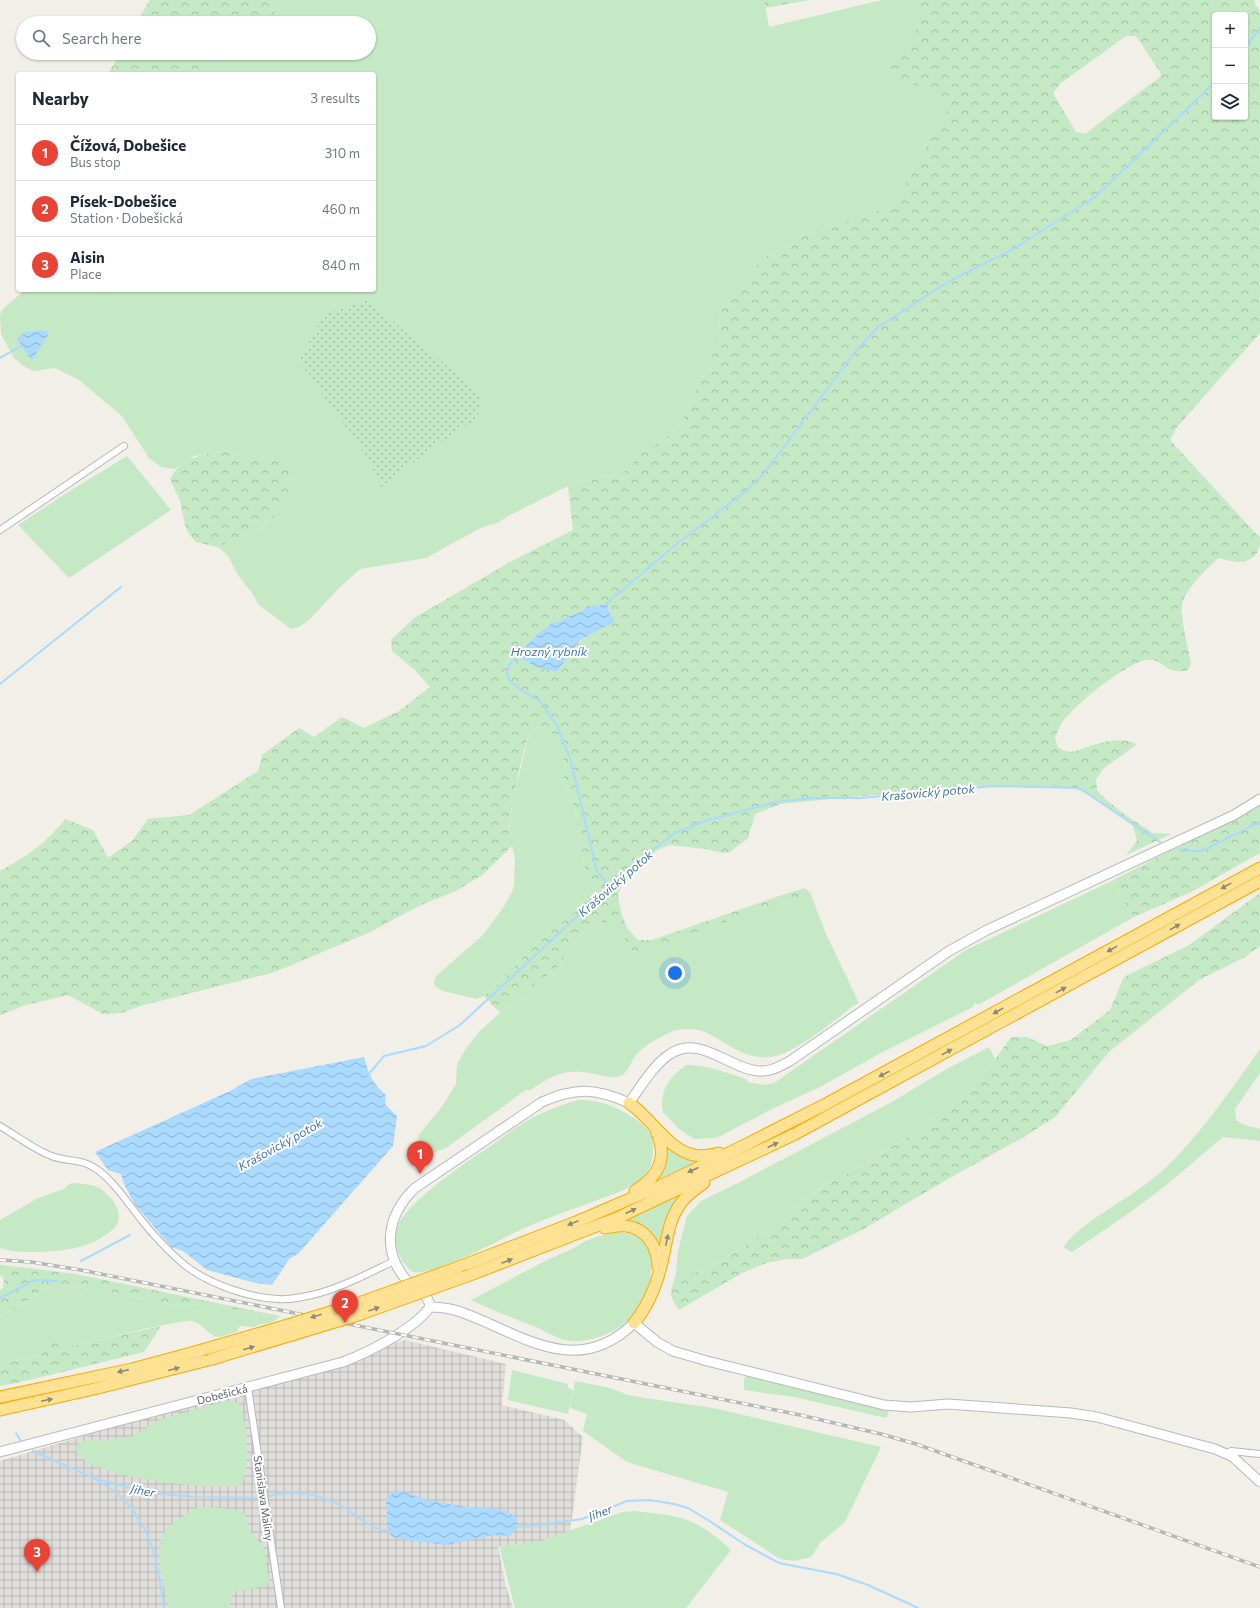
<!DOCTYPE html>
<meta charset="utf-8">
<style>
:root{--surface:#fff;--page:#f6f6f7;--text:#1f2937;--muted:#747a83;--line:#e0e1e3;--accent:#ea4335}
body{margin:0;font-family:Commissioner,sans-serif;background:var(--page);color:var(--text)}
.controls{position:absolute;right:12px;top:12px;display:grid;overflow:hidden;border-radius:4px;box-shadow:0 1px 3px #0004}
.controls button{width:36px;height:36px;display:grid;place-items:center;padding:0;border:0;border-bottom:1px solid var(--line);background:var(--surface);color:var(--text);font:20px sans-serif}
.you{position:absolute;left:675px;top:973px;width:14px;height:14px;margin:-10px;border:3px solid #fff;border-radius:50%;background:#1a73e8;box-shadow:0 0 0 6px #1a73e833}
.badge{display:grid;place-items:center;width:26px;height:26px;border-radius:50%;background:var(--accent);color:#fff;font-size:13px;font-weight:700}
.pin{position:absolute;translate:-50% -33px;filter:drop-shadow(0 1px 2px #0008)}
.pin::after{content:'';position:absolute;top:21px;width:14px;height:12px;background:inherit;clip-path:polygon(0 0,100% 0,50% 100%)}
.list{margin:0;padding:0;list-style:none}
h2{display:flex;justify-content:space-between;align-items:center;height:52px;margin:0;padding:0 16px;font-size:17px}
h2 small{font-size:13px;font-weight:400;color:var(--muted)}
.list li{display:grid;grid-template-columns:26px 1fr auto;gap:12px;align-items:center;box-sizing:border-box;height:56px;padding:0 16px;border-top:1px solid var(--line)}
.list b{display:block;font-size:15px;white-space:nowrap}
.list p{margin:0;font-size:13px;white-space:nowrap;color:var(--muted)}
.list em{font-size:13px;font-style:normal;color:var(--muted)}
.icon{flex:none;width:22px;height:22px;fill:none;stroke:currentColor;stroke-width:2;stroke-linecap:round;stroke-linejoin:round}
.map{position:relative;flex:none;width:1260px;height:1608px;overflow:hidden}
.search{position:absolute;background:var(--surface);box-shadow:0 1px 3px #0004;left:16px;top:16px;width:360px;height:44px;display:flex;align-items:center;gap:10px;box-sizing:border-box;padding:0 14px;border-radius:22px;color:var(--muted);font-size:15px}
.panel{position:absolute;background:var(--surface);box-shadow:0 1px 3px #0004;left:16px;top:72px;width:360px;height:220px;border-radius:4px}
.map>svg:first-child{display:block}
</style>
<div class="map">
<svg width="1260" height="1608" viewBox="0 0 1260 1608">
<defs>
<pattern id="industrial-grid" width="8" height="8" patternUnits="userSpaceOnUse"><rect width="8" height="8" fill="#e0deda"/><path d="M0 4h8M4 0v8" fill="none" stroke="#b9b8b5"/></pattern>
<pattern id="forest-crowns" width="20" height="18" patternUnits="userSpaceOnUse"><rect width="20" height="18" fill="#c5e8c5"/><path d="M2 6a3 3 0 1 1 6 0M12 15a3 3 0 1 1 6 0" fill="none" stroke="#a3c0a4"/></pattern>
<pattern id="park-dots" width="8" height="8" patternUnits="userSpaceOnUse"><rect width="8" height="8" fill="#c5e8c5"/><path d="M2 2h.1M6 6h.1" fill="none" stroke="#a3c0a4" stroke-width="1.8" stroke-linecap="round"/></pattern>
<pattern id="water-waves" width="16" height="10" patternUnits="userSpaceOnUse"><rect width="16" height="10" fill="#aadaff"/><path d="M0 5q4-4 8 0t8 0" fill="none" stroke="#8eb4d2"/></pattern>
</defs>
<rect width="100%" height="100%" fill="#f1efe8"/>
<!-- industrial -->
<path fill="url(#industrial-grid)" d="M405,1340L506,1364L502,1405L564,1420L583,1437L570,1531L541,1541L500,1546L498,1547L506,1586L513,1608H0V1461Z"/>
<!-- grass -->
<path fill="#c5e8c5" d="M285,0H764L769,27L882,0H907L926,13L953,102L893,207L803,235C793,248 774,249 762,260C745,275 733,296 719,313L720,339L679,428L638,456L628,470L618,475L601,476L568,486L510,515L497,523L483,527L464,537L426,558L360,569L340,587L309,620L299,627L291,629L259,605L252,593L238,575L228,556L221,549L217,547L256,530L268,522L242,456L230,451L194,456L175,469L161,467L149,458L122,416L79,380L55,368L33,371L22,365L14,358L1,334L0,314L4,308L25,290H374V74H185L201,68L224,53H369V23H266Z
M127,456L171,510L69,578L18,525L65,494Z
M541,727L547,728L555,736L557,750L563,758L565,767L563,778L564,784L569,791L572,799L578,825L582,857L589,882V888L583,905L534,946L493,989L484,996L476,999L443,991L436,987L434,982L436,976L482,936L503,908L512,892L514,885L515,860L509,830L513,799L529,735L536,728Z
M1112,881L1134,917L978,1005L975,1002L973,1007L879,1054L820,1087L774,1108L716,1138L694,1139L679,1129L663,1112C659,1090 669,1078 686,1065C708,1065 728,1073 748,1080L747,1082L764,1085L774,1083L966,950Z
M811,895L826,934L859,1003L853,1006C834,1021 794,1054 771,1057C755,1059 741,1053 728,1045C709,1034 702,1026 677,1030C667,1032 642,1047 636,1055C631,1062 628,1073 620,1076C611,1080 599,1074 590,1073C582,1072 572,1071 563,1073C550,1076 539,1085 528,1091L527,1089L446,1148L427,1155L420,1149L419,1145L418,1136L441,1108L456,1084L457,1064L467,1047L480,1031L500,1013L530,988L561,965L564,957L581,936L593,926L608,921C622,928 624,942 634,952L770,906Z
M989,1047L995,1059L994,1061L968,1091L914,1133L840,1178L822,1186L765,1232L742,1248L703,1270L683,1277H678L676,1273L678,1251L683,1231L687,1216L701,1201L738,1183L890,1103L945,1070Z
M1260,1049V1073L1235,1109L1236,1120L1242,1124L1260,1129V1141L1223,1137L1165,1186L1132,1211L1072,1252L1064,1248C1069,1232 1116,1205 1132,1194C1141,1187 1152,1180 1161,1172C1197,1139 1231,1090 1260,1049Z
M579,1100C600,1099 623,1109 639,1122C650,1131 654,1135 653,1150C653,1160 651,1168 644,1176C633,1188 614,1194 600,1199C574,1209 546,1218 520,1230C502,1239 431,1277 414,1272C411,1271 410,1270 408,1268C398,1258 392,1240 398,1226C407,1202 469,1160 492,1145C505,1136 516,1127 530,1119C546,1111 562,1104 579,1100Z
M663,1139L703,1159L652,1182Z
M73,1183C93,1185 100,1184 113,1201C126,1221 116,1229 99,1239C93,1242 86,1246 79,1247C59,1252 19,1255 0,1248V1220L38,1198L64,1189L68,1185Z
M682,1194L661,1253L621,1221Z
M618,1232C627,1233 638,1235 645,1243C661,1263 645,1306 628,1321C615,1332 596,1340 578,1341C562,1343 548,1332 533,1326C512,1317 491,1310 471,1300L547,1260L572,1249L584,1242L596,1237Z
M74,1286L178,1305L211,1306L262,1314L277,1319L270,1323L261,1324L254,1327L241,1326L238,1328L237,1332C231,1333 225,1336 219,1337C208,1337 202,1320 188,1321C147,1326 108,1339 68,1347L56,1343L50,1344L42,1354L15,1361H0V1317L46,1289L55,1287Z
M512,1370L568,1384V1388L573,1390L568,1414L508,1400Z
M746,1376L884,1409L889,1412L886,1418L794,1397L744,1390V1380Z
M575,1381L610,1388L628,1395L645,1398L713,1408L881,1447L845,1522L821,1542L811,1557L795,1561L780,1559L720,1520L728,1492L627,1462L583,1431L587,1414L570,1408Z
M232,1401L239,1404C248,1420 250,1471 241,1486H204L168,1483L122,1475L87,1463L76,1451V1446L80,1442L90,1440L102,1441L133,1436L145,1429L155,1421L223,1402Z
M199,1507L224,1508L239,1511L244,1513L246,1517L248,1528L264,1547L269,1582L267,1586L233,1592L229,1608H168C165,1588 153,1550 164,1532C170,1523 189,1512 199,1507Z
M634,1511C651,1513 668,1514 684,1519C699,1523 720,1539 731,1550L686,1608H515L499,1546L541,1541L622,1512Z"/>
<!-- forest -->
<path fill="url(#forest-crowns)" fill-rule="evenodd" d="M150,0H285L266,23H136Z
M764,0H810L765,8Z
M907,0H1255V5L1260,10V333L1177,427L1170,440L1260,538C1260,552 1255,560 1240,562C1234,563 1225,559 1218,558C1207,569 1185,589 1182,605C1180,616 1189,651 1191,664L1187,671C1181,671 1174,672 1169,669C1161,664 1157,659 1147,660C1127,662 1073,706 1061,724C1059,728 1057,733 1055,738L1058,747C1060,748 1063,751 1066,751C1072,753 1079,750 1084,748C1100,743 1120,736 1136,744L1135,746L1104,768L1096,779L1097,790L1104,798L1127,816L1153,833L1171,834L1126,855L1137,841L1133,826L1088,794L1071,787L1003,786L861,796L781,804L755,814L748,838L730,852L723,853L705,849L670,845L659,849L640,862L622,884L618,896L621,912L627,928L638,940H652L779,896L805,888L812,895L770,906L641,952H634C624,942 622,928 608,921L593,926L581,936L564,957L561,965L530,988L500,1013L484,996L493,989L534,946L583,905L589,888V882L582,857L578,825L572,799L569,791L564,784L563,778L565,767L563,758L557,750L555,736C550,731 544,725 537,728C534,729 531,732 530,734C523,745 509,817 509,830C510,835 512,841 513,845L482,875L456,891L421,905L368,933L275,972L144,1005L121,1013L103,1014L68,995L26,1005L0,1015V871C27,856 46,844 65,819L93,830L108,858L132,841L148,819L189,815L258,771L262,755L299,728L314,737L342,717L364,728L399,711L430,687L415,670L392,651L391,640L414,618L510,562L573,530L568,486L601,476L618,475L628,470L638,456L679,428L720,339L719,313C732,296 745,275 762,260C774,249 793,248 803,235L893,206L952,102L888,73L926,14ZM1215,15H1245V117H1215ZM1126,36H1136L1160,72L1161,76L1085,134L1076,132L1053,93L1061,83ZM607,603L610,614L614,621L580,640L557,672L536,667L519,657L530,641L559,622L573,614L579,613L588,606L593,607Z
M120,53H224L201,68L185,74H108Z
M230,451L242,456L287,463L291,478L288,493L280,512L256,530L217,547L196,542L189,534L185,525L180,501L170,479C183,454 205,455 230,451Z
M1260,804V853L1191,892L1134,917L1112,881Z
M1260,893V946L1245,957L1199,980L1109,1052L1055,1117L1024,1137L946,1180L862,1230L802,1259H787L766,1263L742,1273L679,1310C667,1292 671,1293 676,1273L679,1277H683L703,1270L742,1248L765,1232L822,1186L840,1178L914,1133L968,1091L994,1061L1011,1037H1027L1047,1046L1071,1040L1110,1010L1124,977L1189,945Z
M0,1265L30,1268L80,1275L280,1316L277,1319L262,1314L211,1306L178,1305L74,1286L55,1287L46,1289L0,1317V1290L3,1288L4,1282L3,1277L0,1276Z
M161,1326L144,1352L17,1383L0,1386V1361H15L42,1354L49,1344L56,1343L68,1347Z"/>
<!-- park -->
<path fill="url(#park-dots)" d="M367,300L481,394L477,419L431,449L381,487L367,457L299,361L324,314Z"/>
<!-- water -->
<path fill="url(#water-waves)" d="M40,330L47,331L48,335L33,359L31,360L17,339C21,331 31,332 40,330Z
M607,603L610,614L615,621L580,640L557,672L536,667L519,657L530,641L552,623L559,622L573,614L579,613L588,606L593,607Z
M364,1057C369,1074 372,1083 386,1095L385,1104L397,1116L393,1146L298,1254L290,1258L272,1285L256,1283L207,1270L183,1251L171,1247L134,1203L124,1184L121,1174L108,1170L95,1152L230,1091L251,1079Z
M401,1491L431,1501L469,1507H485L506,1511L512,1514L517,1519L518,1526L510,1536L493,1535L447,1545L399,1539L391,1536L389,1531L386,1503L388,1497L394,1492Z"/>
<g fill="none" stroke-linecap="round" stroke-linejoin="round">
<!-- stream -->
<path stroke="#aadaff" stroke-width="2" d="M1245,48L1260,28
M0,358L21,346
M606,604L674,546L746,491L765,472L856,351L878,327L948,282L1015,248L1095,197L1215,82
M521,654L509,665L507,675L511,682L520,689L541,702L557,726L570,758L597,871L609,887
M0,684L121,587
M1179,849L1185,851H1202L1260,822
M368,1075L384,1056L426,1046L460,1025L635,863L675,833L705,821L776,802L813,798H860L995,786L1079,788L1160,842
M81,1261L130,1235
M0,1298L35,1280L58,1281
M16,1433L21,1441
M33,1451L96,1479L147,1492L194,1497L259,1498
M97,1480C105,1485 113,1490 120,1496C153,1527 158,1565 164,1608
M269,1496C296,1489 324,1494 348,1510C361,1519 374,1531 391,1531
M515,1527L533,1526L582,1519L627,1501L650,1500L674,1504L688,1508L708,1520L744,1544L779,1563L836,1574L868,1585L918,1608"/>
<!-- street casing -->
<g stroke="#b5b8bc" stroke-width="8">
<path id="street" d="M0,530L124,446
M0,1126C15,1135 34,1149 49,1155C67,1163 80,1157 98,1170C119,1186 136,1216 155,1236C166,1248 177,1260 190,1269C213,1285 250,1298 278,1299C290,1300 304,1297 316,1294C343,1287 369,1273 394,1261
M248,1388L281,1608
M1225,1454L1231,1451L1260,1454"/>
</g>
<!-- secondary casing -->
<g stroke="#b6babf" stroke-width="11">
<path id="secondary" d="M430,1307C429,1294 417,1291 409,1283C380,1252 387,1215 415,1188L542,1102C576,1087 596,1088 629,1103C640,1088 654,1064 670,1054C700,1034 729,1069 759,1071C771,1072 780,1066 790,1061L949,951L987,930L1234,815L1260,799
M430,1307C454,1307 466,1314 488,1323C540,1347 586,1370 634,1323L657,1342L673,1351L707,1361L884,1405L911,1407L948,1404L1071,1413L1097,1417L1215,1449L1233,1457L1260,1482
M0,1452L343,1362C369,1352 413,1330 430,1307"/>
</g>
<!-- highway casing -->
<g stroke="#f9ab00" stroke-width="13">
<path id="highway" d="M629,1103C634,1107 639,1110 643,1115C658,1129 673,1151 694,1155C703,1157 711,1155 719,1153
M635,1191C660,1175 668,1158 656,1130
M605,1228C612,1227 619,1225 627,1226C647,1229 658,1248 658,1267
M459,1267L576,1222L660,1186L741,1147L826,1104L1260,868
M470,1275L617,1218L795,1134L1260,881
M634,1323C649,1305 657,1284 662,1262C667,1242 668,1220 681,1203C687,1195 695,1189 704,1183
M0,1397L132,1369L202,1350
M0,1410L94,1389L212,1359"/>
</g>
<!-- street -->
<use href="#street" stroke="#fff" stroke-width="6"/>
<!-- secondary -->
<use href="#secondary" stroke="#fff" stroke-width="9"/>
<!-- highway -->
<use href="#highway" stroke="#fde293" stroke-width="11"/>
<!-- rail casing -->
<g stroke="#b6b7b8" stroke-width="3.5">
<path id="rail" d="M0,1260L31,1262L81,1270L800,1415L881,1434L916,1444L1260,1567"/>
</g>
<!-- rail -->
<use href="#rail" stroke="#fff" stroke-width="2" stroke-dasharray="6" stroke-linecap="butt"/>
<!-- highway-bridge casing -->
<g stroke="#f9ab00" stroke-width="13" stroke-linecap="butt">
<path id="highway-bridge" d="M202,1350L281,1327L356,1304L459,1267
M212,1359L358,1315L470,1275"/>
</g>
<!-- highway-bridge -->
<use href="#highway-bridge" stroke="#fde293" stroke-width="11"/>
</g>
<!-- one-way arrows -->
<defs><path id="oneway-solid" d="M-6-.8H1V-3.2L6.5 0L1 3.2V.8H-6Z"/></defs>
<g fill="#8e8975">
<use href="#oneway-solid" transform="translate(1226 886) rotate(151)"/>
<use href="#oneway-solid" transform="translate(1175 927) rotate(-29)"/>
<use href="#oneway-solid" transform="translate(1112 949) rotate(151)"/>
<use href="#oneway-solid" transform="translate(1061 990) rotate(-29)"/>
<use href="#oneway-solid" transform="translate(998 1011) rotate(151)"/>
<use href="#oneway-solid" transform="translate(947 1052) rotate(-29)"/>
<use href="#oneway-solid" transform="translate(884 1074) rotate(152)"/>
<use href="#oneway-solid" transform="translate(773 1145) rotate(-25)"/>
<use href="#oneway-solid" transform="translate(693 1170) rotate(155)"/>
<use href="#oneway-solid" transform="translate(631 1211) rotate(-25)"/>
<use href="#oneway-solid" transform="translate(573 1223) rotate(158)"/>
<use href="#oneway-solid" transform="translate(667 1240) rotate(-78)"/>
<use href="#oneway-solid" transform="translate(507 1261) rotate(-21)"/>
<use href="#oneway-solid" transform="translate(374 1309) rotate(-19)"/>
<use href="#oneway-solid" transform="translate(316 1316) rotate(162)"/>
<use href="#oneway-solid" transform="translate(249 1348) rotate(-16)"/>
<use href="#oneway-solid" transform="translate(174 1369) rotate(-15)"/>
<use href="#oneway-solid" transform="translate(123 1371) rotate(167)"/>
<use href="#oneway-solid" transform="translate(47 1400) rotate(-12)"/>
</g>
<g text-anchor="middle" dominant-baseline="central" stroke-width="4" stroke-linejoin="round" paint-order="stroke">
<!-- street labels -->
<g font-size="11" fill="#5f6368" stroke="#fff">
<text transform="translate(222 1394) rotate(-14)">Dobešická</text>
<text transform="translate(264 1498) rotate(82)">Stanislava Maliny</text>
</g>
<!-- water labels -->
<g font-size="12" font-style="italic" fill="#4174aa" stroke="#fff">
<text x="549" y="651">Hrozný rybník</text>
<text transform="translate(928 792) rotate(-5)">Krašovický potok</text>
<text transform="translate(615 883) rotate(-41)">Krašovický potok</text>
<text transform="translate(280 1144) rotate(-29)">Krašovický potok</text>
<text transform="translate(143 1490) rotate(11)">Jiher</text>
<text transform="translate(600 1512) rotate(-21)">Jiher</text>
</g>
</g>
</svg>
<div class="controls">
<button>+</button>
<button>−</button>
<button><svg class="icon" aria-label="layers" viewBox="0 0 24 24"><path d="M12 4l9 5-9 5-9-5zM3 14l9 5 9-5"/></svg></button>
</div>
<div class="you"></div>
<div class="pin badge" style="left:420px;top:1174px">1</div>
<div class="pin badge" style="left:345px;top:1323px">2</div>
<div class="pin badge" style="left:37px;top:1572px">3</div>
<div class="search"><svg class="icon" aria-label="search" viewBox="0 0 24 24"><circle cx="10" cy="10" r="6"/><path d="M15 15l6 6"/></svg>Search here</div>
<section class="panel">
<h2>Nearby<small>3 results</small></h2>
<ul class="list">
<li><span class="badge">1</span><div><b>Čížová, Dobešice</b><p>Bus stop</p></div><em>310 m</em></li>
<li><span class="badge">2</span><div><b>Písek-Dobešice</b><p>Station · Dobešická</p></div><em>460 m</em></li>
<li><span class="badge">3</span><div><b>Aisin</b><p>Place</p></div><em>840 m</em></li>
</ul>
</section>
</div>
